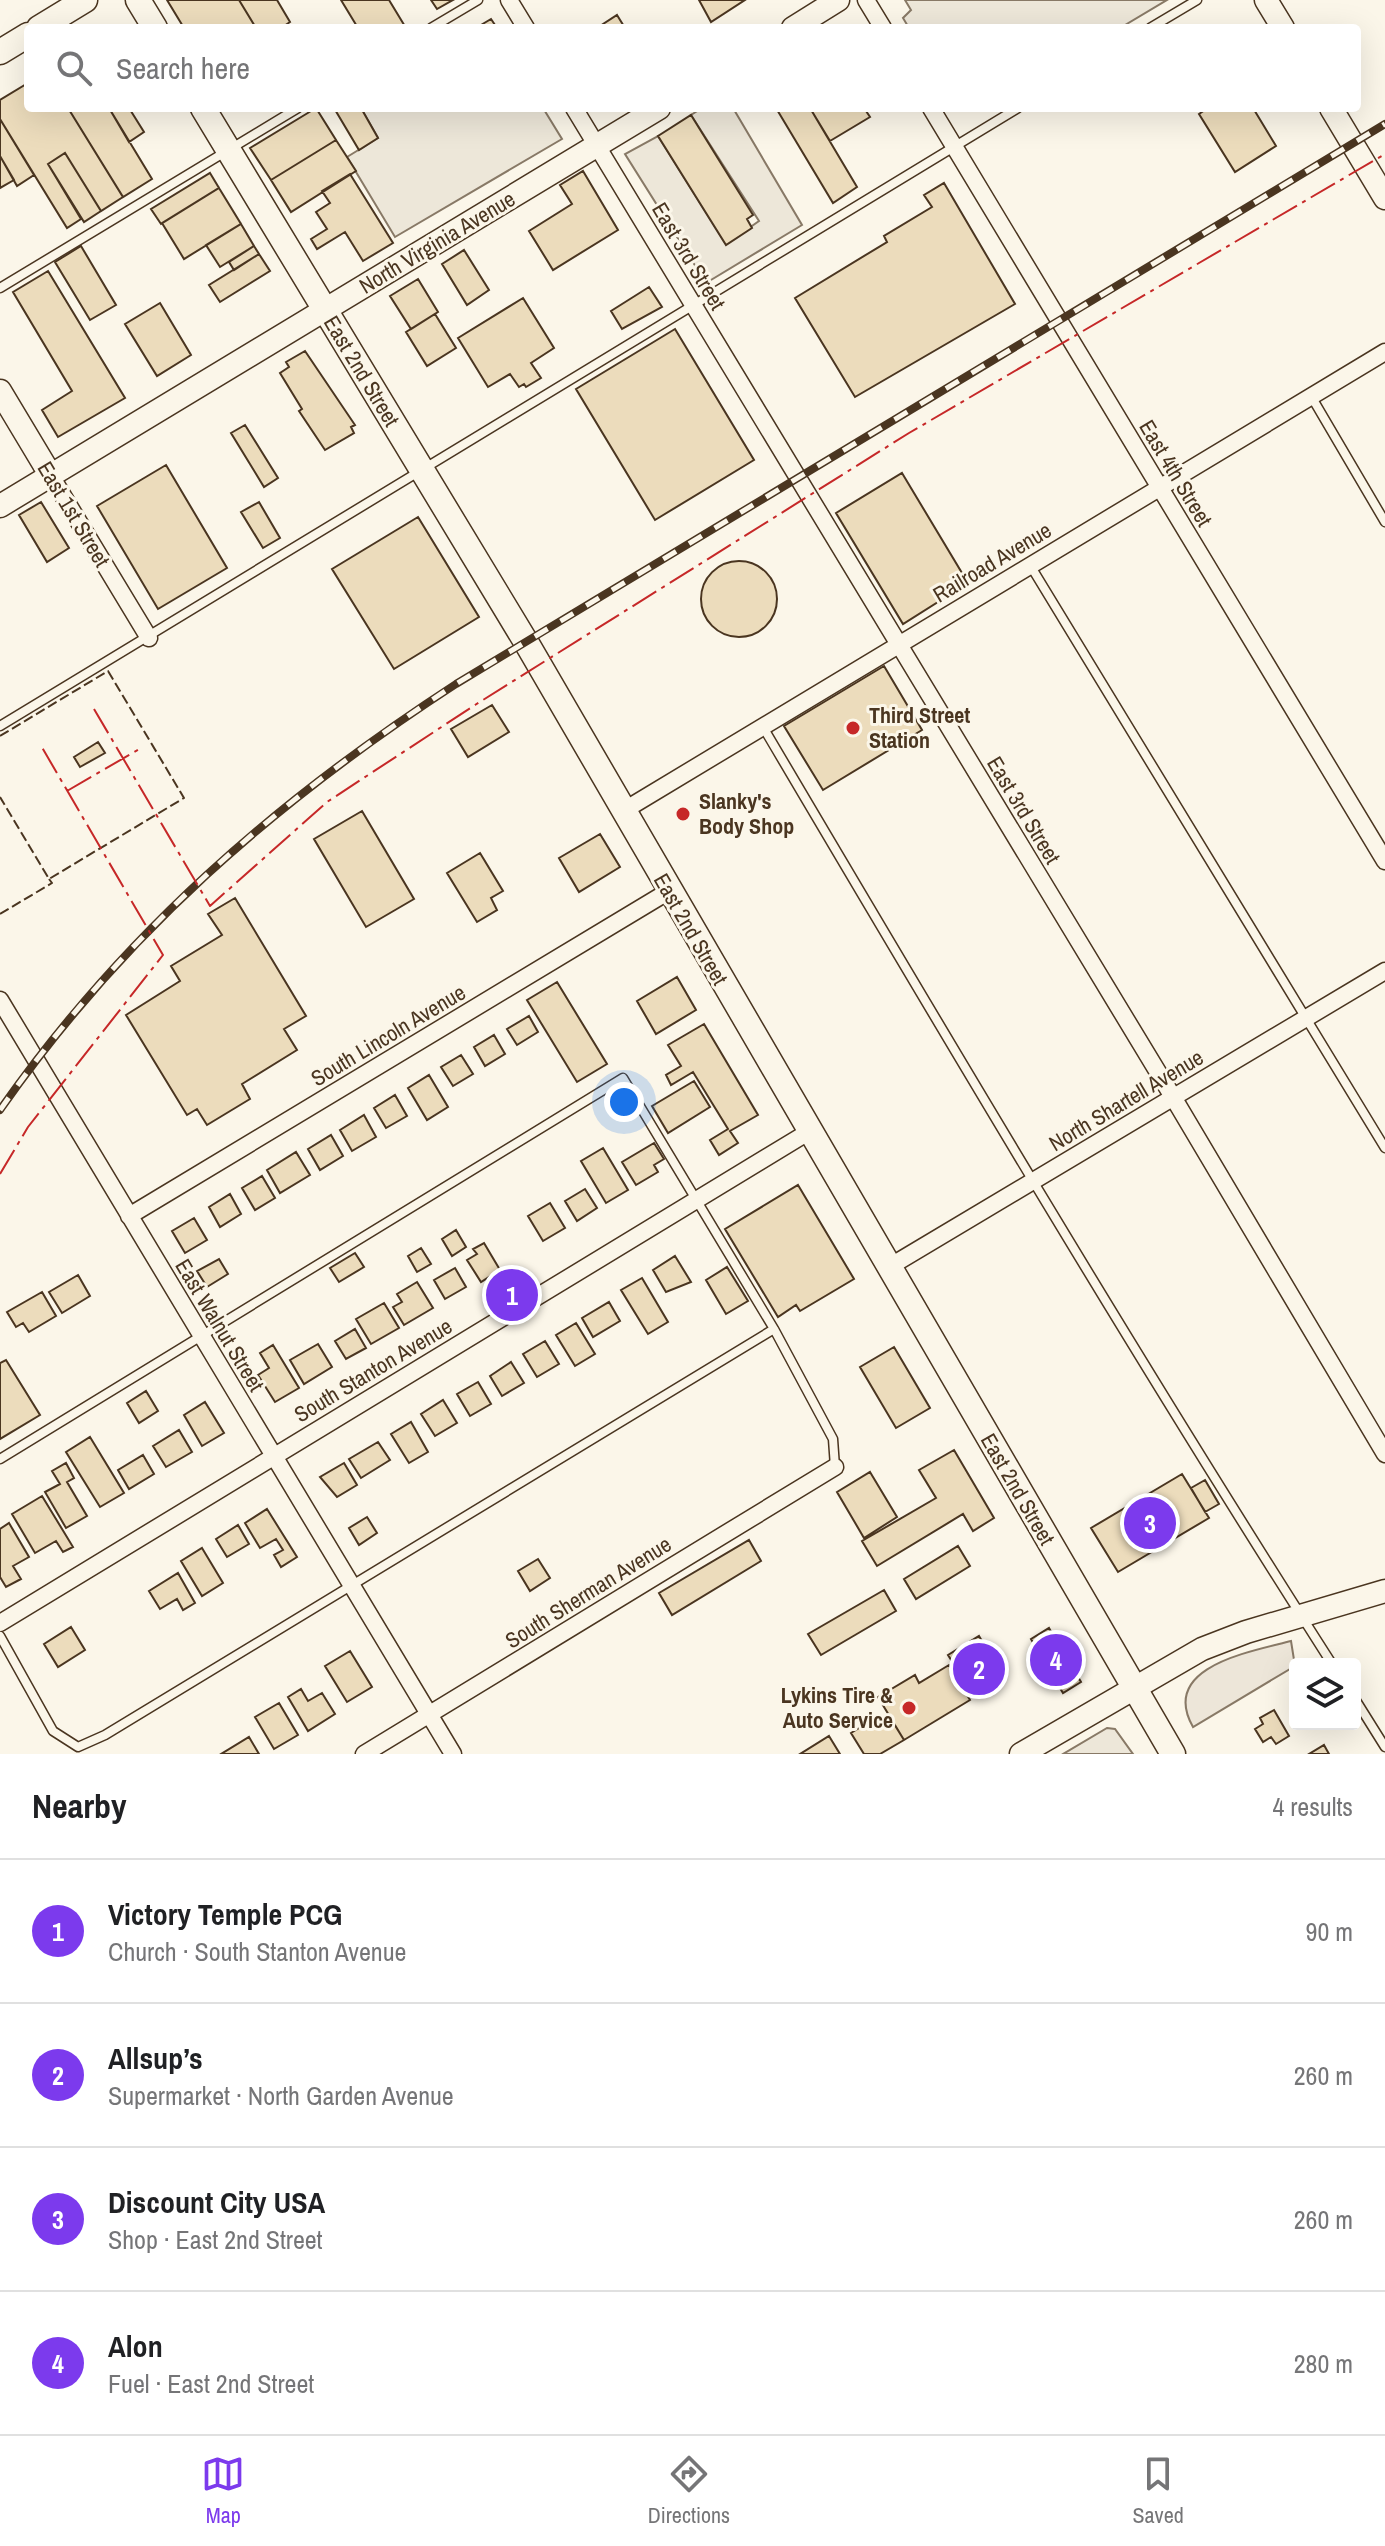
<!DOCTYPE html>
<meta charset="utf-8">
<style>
:root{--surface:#fff;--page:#f2f2f2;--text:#202124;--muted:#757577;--line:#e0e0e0;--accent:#7c3aed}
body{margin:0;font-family:"Archivo Narrow",sans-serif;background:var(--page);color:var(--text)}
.controls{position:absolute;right:24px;bottom:24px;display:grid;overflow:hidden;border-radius:8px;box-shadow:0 8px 32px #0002}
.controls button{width:72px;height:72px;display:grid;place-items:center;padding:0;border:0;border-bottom:2px solid var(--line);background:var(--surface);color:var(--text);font:40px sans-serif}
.you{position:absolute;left:624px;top:1102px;width:28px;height:28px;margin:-20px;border:6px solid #fff;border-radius:50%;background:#1a73e8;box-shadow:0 0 0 12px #1a73e833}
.badge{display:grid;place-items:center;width:52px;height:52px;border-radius:50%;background:var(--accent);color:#fff;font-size:26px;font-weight:700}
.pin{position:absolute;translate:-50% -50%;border:4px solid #fff;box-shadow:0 2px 8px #0006}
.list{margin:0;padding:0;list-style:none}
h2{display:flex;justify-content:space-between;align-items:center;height:104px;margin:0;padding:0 32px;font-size:34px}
h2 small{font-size:26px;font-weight:400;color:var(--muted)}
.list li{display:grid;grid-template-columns:52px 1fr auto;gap:24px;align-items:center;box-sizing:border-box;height:144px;padding:0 32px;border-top:2px solid var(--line)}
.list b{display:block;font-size:30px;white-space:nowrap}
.list p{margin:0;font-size:26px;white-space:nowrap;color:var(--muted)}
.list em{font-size:26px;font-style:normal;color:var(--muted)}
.icon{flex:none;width:44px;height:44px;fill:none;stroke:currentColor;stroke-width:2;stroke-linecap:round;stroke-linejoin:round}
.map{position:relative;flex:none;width:1385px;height:1754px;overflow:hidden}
.search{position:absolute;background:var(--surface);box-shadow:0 8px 32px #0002;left:24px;right:24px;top:24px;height:88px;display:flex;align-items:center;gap:20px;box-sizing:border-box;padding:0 28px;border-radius:8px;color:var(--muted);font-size:30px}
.sheet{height:680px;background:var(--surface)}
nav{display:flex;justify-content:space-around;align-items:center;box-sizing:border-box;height:112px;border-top:2px solid var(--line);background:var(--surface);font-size:22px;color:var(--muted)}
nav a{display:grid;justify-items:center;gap:4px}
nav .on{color:var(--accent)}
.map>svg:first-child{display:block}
</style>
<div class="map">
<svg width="1385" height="1754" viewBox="0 0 1385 1754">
<rect width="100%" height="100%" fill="#fbf6e9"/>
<!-- green -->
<path fill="#ede6d9" stroke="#887966" stroke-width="2" d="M1291,1641L1295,1666L1193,1727C1159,1667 1249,1652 1291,1641Z"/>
<!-- parking -->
<path fill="#ede7d9" stroke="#887966" stroke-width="2" d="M905,0H1167L1120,28H909L903,18L911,10Z
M361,108H543L562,139L395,237L347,157L378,138Z
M702,108H733L802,225L706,283L625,154L658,136L726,244L759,221L691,115Z
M1107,1728L1115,1729L1133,1754H1063Z"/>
<!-- building -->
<path fill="#ecdcbc" stroke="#4a3520" stroke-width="2" d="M167,0H239L256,28H184Z
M239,0H277L290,22L281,28H256Z
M341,0H389L406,28H358Z
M431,0H453L437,9Z
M699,0H745L711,22Z
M617,15L625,28H597Z
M491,19L497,28H476Z
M28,83V108H68L123,197L101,211L65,153L48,164L81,219L67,228L0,119V100Z
M68,108H109L152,179L123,197Z
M109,108H129L144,132L129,142Z
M316,108L336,140L271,180L250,148Z
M334,108H361L378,138L359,150Z
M776,108H810L857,187L833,203Z
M810,108H864L870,117L830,141Z
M1208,108H1253L1276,146L1235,172L1199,114Z
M691,115L753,215L747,219L752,228L726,245L658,136Z
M0,119L34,175L17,186L0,156Z
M336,140L356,171L291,212L271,180Z
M65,153L101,211L84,222L48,164Z
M0,156L14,180L0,188Z
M583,171L618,230L553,270L529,231L572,204L560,185Z
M210,173L219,188L161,224L151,209Z
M350,174L393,243L363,261L345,232L317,249L311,239L327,229L316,212L330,203L322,191Z
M944,183L1015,304L855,397L795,298L887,242L884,236L932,207L924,195Z
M219,188L241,224L184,259L162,223Z
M241,224L254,246L220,267L206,245Z
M81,246L116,305L90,320L55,262Z
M254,246L259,254L234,270L229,262Z
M464,250L489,290L467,305L442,264Z
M259,254L270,271L220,302L209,285Z
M48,271L125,398L58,437L42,410L72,391L13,292Z
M418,279L438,312L411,329L390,296Z
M649,287L662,307L622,329L611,311Z
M523,298L554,348L531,363L541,378L526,387L524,384L519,387L510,374L488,387L458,338Z
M160,303L191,355L157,376L125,324Z
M435,314L456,348L427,366L406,332Z
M675,329L754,460L655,520L576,389Z
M305,351L355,425L351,427L354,433L325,450L299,411L302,409L280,373L289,367L286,362Z
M245,425L278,478L264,487L231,433Z
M166,465L227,568L158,609L97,506Z
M902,473L968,583L903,624L836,513Z
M41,502L69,548L47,562L19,515Z
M259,502L280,538L263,548L241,512Z
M418,517L479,617L394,669L332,569Z
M701 599a38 38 0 1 1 76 0a38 38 0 1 1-76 0Z
M884,666L922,730L823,790L784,726Z
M492,705L509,732L468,757L451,729Z
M98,742L105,753L80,767L74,757Z
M362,811L414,899L366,927L314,839Z
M600,834L620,867L579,892L559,858Z
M480,853L503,891L491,898L497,910L477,922L447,873Z
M235,898L306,1016L284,1029L297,1050L242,1084L250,1099L207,1125L197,1109L187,1115L126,1015L180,981L171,966L222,935L208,914Z
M677,977L696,1010L656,1034L637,1001Z
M557,982L607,1064L577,1082L527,1000Z
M529,1016L538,1032L517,1045L507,1029Z
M704,1024L758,1115L730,1131L738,1143L719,1155L710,1140L728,1129L693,1072L671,1085L666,1075L681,1066L668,1045Z
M494,1035L505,1054L485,1066L474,1047Z
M461,1055L473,1074L453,1086L441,1067Z
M429,1075L448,1107L427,1120L408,1088Z
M694,1081L710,1107L668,1133L652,1106Z
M395,1095L407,1116L386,1128L374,1108Z
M364,1115L376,1137L352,1151L340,1130Z
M331,1135L343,1156L320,1170L308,1149Z
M654,1143L664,1159L654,1165L658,1172L636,1185L622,1162Z
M603,1148L628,1190L606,1203L581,1161Z
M296,1152L310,1175L280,1193L267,1170Z
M262,1176L275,1198L255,1210L242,1188Z
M798,1185L854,1279L800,1311L796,1305L778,1317L725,1229Z
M585,1189L597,1208L577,1221L565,1201Z
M230,1194L241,1214L220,1227L209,1207Z
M550,1203L565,1228L543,1241L528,1216Z
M194,1218L207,1240L185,1253L172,1231Z
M456,1230L466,1247L452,1256L442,1239Z
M484,1243L500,1270L481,1282L467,1260L477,1254L473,1249Z
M421,1248L431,1264L417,1272L408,1256Z
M355,1253L364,1267L339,1282L330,1268Z
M675,1256L691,1282L666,1292L653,1270Z
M219,1259L228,1274L207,1287L197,1271Z
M727,1267L748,1301L726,1314L706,1280Z
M455,1268L466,1287L445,1299L434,1280Z
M78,1275L90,1296L62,1313L49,1292Z
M642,1278L668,1322L648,1334L621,1290Z
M417,1282L433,1308L404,1325L393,1307L402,1302L397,1294Z
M42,1292L56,1316L29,1332L23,1323L16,1327L7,1312Z
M609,1302L620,1321L593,1337L582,1318Z
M384,1303L399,1328L371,1344L356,1319Z
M576,1323L595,1354L575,1366L556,1335Z
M355,1329L366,1348L346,1359L335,1341Z
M545,1341L559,1364L537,1377L523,1354Z
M318,1344L332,1367L304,1384L290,1360Z
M273,1345L299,1388L275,1402L258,1375L269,1368L260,1353Z
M894,1347L930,1408L896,1428L860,1367Z
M6,1360L40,1415L0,1439V1363Z
M511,1362L524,1383L502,1396L490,1376Z
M478,1382L491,1404L470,1416L457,1394Z
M146,1391L158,1411L139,1423L127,1403Z
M443,1400L457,1423L435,1436L421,1414Z
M205,1402L224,1433L202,1446L184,1415Z
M411,1422L428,1452L409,1463L391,1434Z
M179,1430L192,1452L166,1467L153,1446Z
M90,1437L124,1493L100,1507L66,1452Z
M378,1442L390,1460L361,1478L349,1459Z
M954,1450L994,1518L973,1531L963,1514L877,1566L862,1541L936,1498L919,1470Z
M143,1455L154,1474L129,1489L118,1470Z
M66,1463L74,1478L67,1482L87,1516L66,1528L45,1492L60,1484L52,1471Z
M344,1463L357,1485L337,1497L320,1477Z
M870,1472L897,1517L864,1538L837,1492Z
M1182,1474L1209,1518L1118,1572L1091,1528Z
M1205,1480L1219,1504L1205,1512L1191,1488Z
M42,1496L73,1547L63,1552L56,1541L35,1553L12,1514Z
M267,1509L297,1557L281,1567L274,1555L283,1550L276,1539L260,1548L245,1523Z
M367,1517L377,1533L359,1545L349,1528Z
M9,1523L29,1557L13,1566L21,1579L6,1587L0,1577V1529Z
M238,1525L249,1544L227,1557L216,1539Z
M749,1540L761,1561L672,1615L659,1593Z
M958,1546L970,1566L916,1599L904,1579Z
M202,1548L223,1583L202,1596L181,1561Z
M538,1559L550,1578L530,1591L518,1571Z
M178,1573L195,1603L183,1610L177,1599L160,1609L149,1591Z
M884,1590L896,1611L821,1655L808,1634Z
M71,1627L85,1650L58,1667L44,1644Z
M1049,1628L1081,1682L1063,1693L1031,1639Z
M979,1636L1004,1678L974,1696L948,1655Z
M350,1651L372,1687L347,1702L325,1666Z
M949,1665L970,1700L904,1740L878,1697L915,1675L919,1683Z
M301,1689L308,1701L322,1693L335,1714L308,1731L288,1697Z
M279,1703L298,1735L274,1749L255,1717Z
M1274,1710L1289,1736L1276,1744L1271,1737L1263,1742L1255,1729L1263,1724L1260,1718Z
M877,1717L882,1725L891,1719L904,1740L880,1754H864L851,1733Z
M829,1736L840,1754H800Z
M249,1737L259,1754H221Z
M1324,1745L1329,1754H1309Z"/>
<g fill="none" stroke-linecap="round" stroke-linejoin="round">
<!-- lane casing -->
<g stroke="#4a3520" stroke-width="11">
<path id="lane" d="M431,28L478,0
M1150,28L1197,0
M0,288L298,108
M1311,396L1385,522
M1030,565L1385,1148
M0,726L1018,108
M763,727C949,1042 1135,1356 1332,1664
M0,1459L623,1078L774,1329L833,1439L835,1467
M0,1636L53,1731L78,1747L105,1735L774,1329
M1355,1699L1385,1747"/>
</g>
<!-- street casing -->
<g stroke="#4a3520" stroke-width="19">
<path id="street" d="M509,0L526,28
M866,0L883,28
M574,108L1173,1097L1385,1454
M931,108L1385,861
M51,476L149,638
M623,811L1385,352
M0,1000L453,1754
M129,1216L669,891
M889,1267L1385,971
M0,1623L810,1131
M364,1754L835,1467"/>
</g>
<!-- secondary casing -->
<g stroke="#4a3520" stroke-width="25">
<path id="secondary" d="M1266,0L1283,28
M793,28L838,0
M1331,108L1385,198
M0,391L51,476
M0,506L659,108
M1021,1754L1202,1649L1246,1632L1385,1591"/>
</g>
<!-- primary casing -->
<g stroke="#4a3520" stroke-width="27">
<path id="primary" d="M138,0L155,28
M39,28L85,0
M0,52L28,35
M203,108L526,642L1173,1754"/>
</g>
<!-- lane -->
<use href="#lane" stroke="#fbf6e9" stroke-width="8"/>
<!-- street -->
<use href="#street" stroke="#fbf6e9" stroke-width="16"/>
<!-- secondary -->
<use href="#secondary" stroke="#fbf6e9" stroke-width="22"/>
<!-- primary -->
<use href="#primary" stroke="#fbf6e9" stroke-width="24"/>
<!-- rail casing -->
<g stroke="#4a3520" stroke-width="8">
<path id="rail" d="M0,1110C123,934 276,801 456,684L1385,124"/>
</g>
<!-- rail -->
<use href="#rail" stroke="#fbf6e9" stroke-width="5" stroke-dasharray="15" stroke-linecap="butt"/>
<!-- fence -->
<path stroke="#4a3520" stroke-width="2" stroke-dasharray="10 4" stroke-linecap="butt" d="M0,736L108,671L184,798L49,879L0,797
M0,914L52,883L49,879"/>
<!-- power -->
<path stroke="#c62828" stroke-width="2" stroke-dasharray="28 6 4 6" stroke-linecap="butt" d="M94,709L210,906L327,802L475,705L909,433L1385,154
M67,791L141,748
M0,1174L28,1127L163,955L40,744"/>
</g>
<!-- markers -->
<g fill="#c62828" stroke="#fbf6e9" stroke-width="3">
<circle cx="853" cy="728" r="8"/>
<circle cx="683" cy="814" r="8"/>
<circle cx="909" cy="1708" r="8"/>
</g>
<g text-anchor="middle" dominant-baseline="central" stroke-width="6" stroke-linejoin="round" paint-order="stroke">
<!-- street labels -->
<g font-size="22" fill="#4a3520" stroke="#fbf6e9">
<text transform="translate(437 242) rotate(-31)">North Virginia Avenue</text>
<text transform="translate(689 256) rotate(59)">East 3rd Street</text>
<text transform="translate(362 371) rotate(59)">East 2nd Street</text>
<text transform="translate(1176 473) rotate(59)">East 4th Street</text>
<text transform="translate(74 514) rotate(59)">East 1st Street</text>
<text transform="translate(992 562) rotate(-31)">Railroad Avenue</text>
<text transform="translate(1024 810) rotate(59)">East 3rd Street</text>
<text transform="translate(691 929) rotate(60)">East 2nd Street</text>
<text transform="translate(388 1035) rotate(-31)">South Lincoln Avenue</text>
<text transform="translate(1126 1100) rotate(-31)">North Shartell Avenue</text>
<text transform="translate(220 1325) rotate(59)">East Walnut Street</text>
<text transform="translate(373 1370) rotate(-31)">South Stanton Avenue</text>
<text transform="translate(1018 1489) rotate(60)">East 2nd Street</text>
<text transform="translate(588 1592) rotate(-32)">South Sherman Avenue</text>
</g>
<!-- poi labels -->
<g font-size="22" font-weight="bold" fill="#4a3520" stroke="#fbf6e9" text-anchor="start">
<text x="869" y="715">Third Street<tspan x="869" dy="25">Station</tspan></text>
<text x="699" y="801">Slanky's<tspan x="699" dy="25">Body Shop</tspan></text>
<text x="893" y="1695" text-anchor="end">Lykins Tire &amp;<tspan x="893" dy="25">Auto Service</tspan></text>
</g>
</g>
</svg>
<div class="controls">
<button><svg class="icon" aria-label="layers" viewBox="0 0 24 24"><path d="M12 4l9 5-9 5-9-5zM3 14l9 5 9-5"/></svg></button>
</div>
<div class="you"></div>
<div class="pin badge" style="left:512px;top:1295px">1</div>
<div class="pin badge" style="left:979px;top:1669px">2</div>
<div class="pin badge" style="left:1150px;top:1523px">3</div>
<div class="pin badge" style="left:1056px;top:1660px">4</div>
<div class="search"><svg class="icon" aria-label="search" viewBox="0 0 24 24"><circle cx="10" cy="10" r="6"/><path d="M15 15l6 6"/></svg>Search here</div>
</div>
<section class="sheet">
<h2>Nearby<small>4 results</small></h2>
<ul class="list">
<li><span class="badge">1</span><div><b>Victory Temple PCG</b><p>Church · South Stanton Avenue</p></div><em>90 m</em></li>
<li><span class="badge">2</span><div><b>Allsup’s</b><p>Supermarket · North Garden Avenue</p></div><em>260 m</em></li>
<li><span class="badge">3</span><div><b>Discount City USA</b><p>Shop · East 2nd Street</p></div><em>260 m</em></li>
<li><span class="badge">4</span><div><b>Alon</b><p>Fuel · East 2nd Street</p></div><em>280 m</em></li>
</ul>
</section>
<nav>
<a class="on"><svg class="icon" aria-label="map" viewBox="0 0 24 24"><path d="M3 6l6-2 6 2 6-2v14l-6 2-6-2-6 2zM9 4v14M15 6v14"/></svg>Map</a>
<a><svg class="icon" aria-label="directions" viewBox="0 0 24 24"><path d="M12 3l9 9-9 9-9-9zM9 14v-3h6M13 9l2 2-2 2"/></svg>Directions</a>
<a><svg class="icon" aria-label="saved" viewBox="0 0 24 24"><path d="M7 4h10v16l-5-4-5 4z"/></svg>Saved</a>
</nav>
